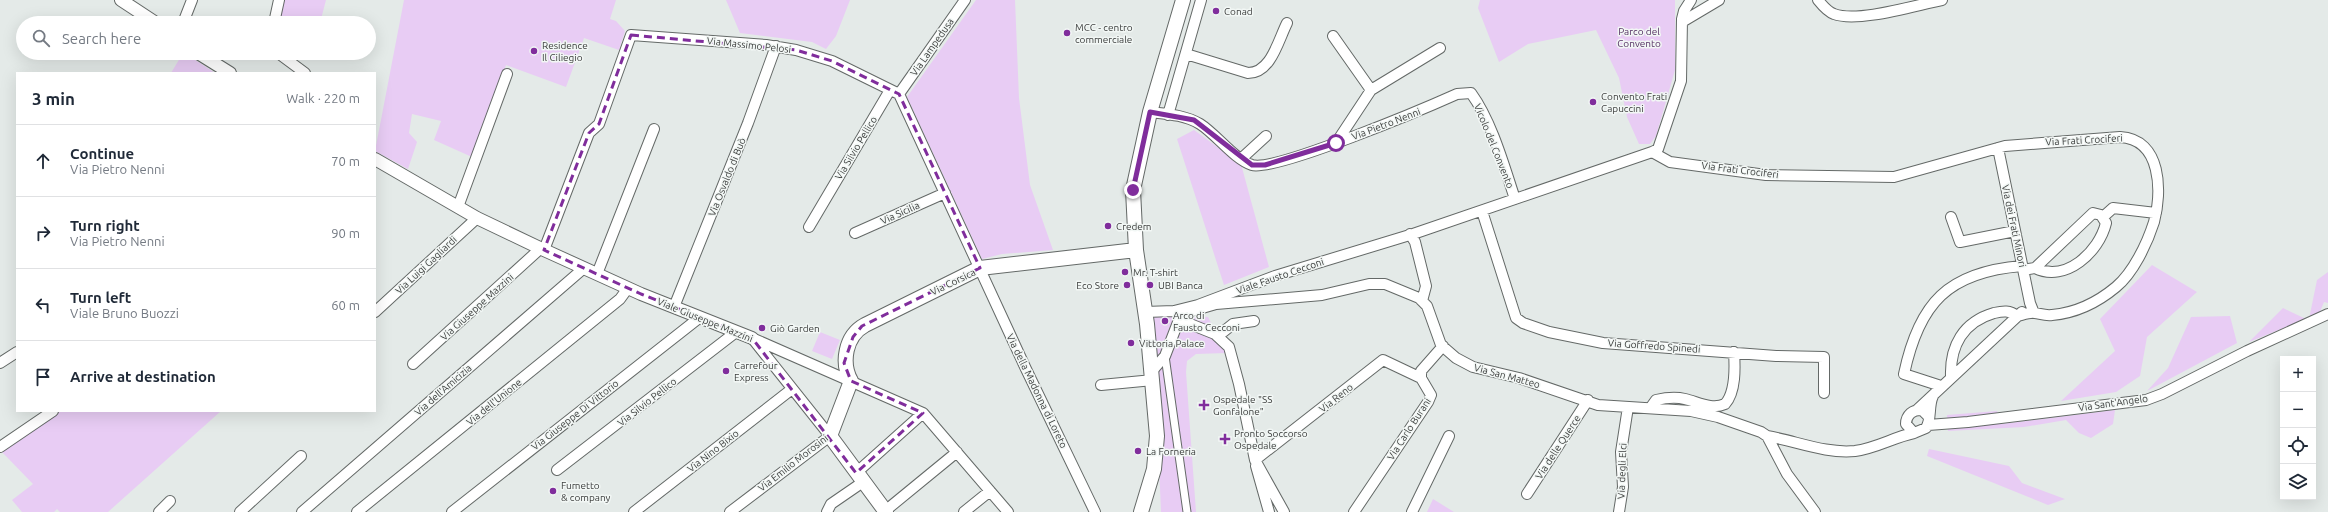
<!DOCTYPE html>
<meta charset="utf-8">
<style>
:root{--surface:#fff;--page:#f2f2f3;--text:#1f2937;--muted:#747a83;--line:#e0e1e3}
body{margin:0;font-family:Ubuntu,sans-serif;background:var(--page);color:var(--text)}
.controls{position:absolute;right:12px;bottom:12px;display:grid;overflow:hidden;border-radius:0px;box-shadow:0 4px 16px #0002}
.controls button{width:36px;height:36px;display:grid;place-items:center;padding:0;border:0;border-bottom:1px solid var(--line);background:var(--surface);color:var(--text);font:20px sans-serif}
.stop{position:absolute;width:12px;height:12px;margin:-9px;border:3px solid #802d9c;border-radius:50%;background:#fff}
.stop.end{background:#802d9c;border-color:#fff;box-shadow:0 1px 4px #0008}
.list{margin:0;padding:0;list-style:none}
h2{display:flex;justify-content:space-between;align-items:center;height:52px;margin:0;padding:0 16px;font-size:17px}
h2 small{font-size:13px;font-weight:400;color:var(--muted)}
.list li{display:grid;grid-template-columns:26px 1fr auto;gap:12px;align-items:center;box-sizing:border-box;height:72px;padding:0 16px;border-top:1px solid var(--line)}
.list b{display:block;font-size:15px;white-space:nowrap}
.list p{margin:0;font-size:13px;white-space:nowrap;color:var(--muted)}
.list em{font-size:13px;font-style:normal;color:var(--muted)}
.icon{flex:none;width:22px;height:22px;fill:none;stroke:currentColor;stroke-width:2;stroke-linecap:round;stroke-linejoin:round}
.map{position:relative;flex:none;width:2328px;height:512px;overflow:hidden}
.search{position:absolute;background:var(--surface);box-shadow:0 4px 16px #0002;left:16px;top:16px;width:360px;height:44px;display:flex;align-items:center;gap:10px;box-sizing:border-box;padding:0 14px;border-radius:22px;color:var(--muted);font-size:15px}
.panel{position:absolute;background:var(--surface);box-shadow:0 4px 16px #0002;left:16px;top:72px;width:360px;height:340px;border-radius:0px}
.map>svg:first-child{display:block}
</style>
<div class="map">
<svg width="2328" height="512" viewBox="0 0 2328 512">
<rect width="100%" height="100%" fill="#e4eae8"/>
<!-- green -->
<path fill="#e8ccf4" d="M283,0H326L320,23H278Z
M404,0H616L610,19L616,21L625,31L619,50L584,38L566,87L506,65L472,157L434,140L441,121L412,114L409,133L417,142L408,169L375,151Z
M726,0H850L836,36L826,49L812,42L740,33Z
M976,0H1015L1019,98L1030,185L1053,250L1002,254L982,259L907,97Z
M1480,0H1675V70L1656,136L1650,144H1639L1627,117L1619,78L1596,30L1528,44L1499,62L1478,8Z
M183,53H185L215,73H171Z
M1194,130L1241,164L1269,267L1224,285L1177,139Z
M2152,265L2197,292L2147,337L2140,376L2116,392L2061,401L2115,351L2100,319Z
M2328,272V303L2324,302L2319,314L2309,319L2317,280Z
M2283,308L2306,319L2249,342Z
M1173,315L1208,317L1226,353L1196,354L1187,361L1186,372L1196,512H1161L1153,316Z
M2230,316L2237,343L2147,391L2168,368L2191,317Z
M820,332L840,340L832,359L812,351Z
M2115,410L2113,424L2091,438L2079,433L2066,420L2024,427L1948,431L1947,415L1997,411L2001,424Z
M60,411H221L108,512H60L57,509L54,512H22L12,500L33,484L1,451Z
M1929,449L2009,466L2022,483L2065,499L2048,505L1927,456Z
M1433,499L1454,512H1427Z"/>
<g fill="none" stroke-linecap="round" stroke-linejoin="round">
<!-- pedestrian casing -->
<g stroke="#646967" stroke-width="9">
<path id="pedestrian" d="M1165,356L1187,512"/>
</g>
<!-- minor casing -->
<g stroke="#646967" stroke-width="12">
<path id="minor" d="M1818,0C1822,5 1828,12 1834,14C1858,23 1916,5 1942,0
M1682,22L1719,0
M183,23L192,0
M274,23L279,0
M1333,36L1371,90L1336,143
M278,53L305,73
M1186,54L1248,73C1271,73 1278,41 1287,23
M1371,90L1440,48
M899,94L965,0
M1150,112C1167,114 1185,115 1200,124C1216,134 1234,159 1252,165C1275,172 1428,107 1457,94L1471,93C1492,122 1504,166 1515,199
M1168,115L1201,0
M1998,148L2030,303L2034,313
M1652,152L1670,162L1766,175L1894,177L2005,146L2120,137C2162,139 2162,192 2154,222C2147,244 2133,273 2116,287C2098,302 2075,313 2052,315C2046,316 2041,314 2035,313C2030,312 2022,315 2017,316
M1242,158L1266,136
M458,207L507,74
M1482,211L1516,318L1523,323L1549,332L1603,343L1776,356L1824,357V393
M1951,217L1960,242L2015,231
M2103,217L2113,208L2156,213
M809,227L890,90
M855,233L945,193
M1410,234L1415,242L1426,286L1422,301
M544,250L589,133L599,124L631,35L766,45L796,50L832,61L899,94L1026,369L1095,512
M2023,270L2035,268L2093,213L2101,215L2106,223C2099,252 2066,283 2035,268
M597,274L654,129
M674,307L748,123L776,46
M1174,311L1190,324L1215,334L1229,347L1239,384L1255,460L1284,512
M1192,311L1216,304L1322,295L1369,284H1385L1419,298L1427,306L1441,345L1456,358L1473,367L1519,378L1598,405L1691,411L1718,417L1761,432L1767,436L1787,474L1815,512
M375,312L477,218
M1145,312L1174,311L1198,305L1275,276L1413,234L1652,152L1658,149L1681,81L1682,19L1684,11L1691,0
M1218,336L1233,324L1254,321
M752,338L923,413L1008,512
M0,363L17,352
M413,364L541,248
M1152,371L1165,356L1180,317
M1951,376C1950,346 1963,322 1994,313C2003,311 2010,310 2017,316
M1101,385L1153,380
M1941,386L1904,374C1919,303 1948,272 2022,266
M1651,407L1656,400C1665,398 1676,397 1685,399C1698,402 1712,410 1725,404C1736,392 1735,367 1734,352
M1917,410L2022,312
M1929,417L1922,410C1913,409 1906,415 1906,424L1914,433L1926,428C1932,419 1928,406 1933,396
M1928,425L1968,422L2146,400L2162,394L2247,351L2328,314
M1767,436C1796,441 1826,454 1855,451C1877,448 1894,437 1914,433
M0,447L53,411
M1255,460L1383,360L1421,378
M1256,466L1269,512
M557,470L736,332
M856,473L923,413
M1527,494L1588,400
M885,511L957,452
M159,512L170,501
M240,512L301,456
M302,512L584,268
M357,512L620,299L628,288
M452,512L699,318
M634,512L792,389
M730,512L830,436L752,338
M827,512L831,504L863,482
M964,512L990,491
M1354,512L1428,402L1431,395L1421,378V371L1443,346
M1412,512L1449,436
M1619,512L1623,487L1621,452L1628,407"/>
</g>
<!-- tertiary casing -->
<g stroke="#646967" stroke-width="14">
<path id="tertiary" d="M121,0L156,23
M198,53L230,73
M375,159L477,218L544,250L641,294L752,338"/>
</g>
<!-- secondary casing -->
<g stroke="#646967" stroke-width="16">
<path id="secondary" d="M886,512L830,436L851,381C841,363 845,336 865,325L980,268L1136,250
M1141,512L1154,469L1157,436L1147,324L1136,250L1133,190L1150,112L1183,0"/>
</g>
<!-- pedestrian -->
<use href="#pedestrian" stroke="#fff" stroke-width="7"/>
<!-- minor -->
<use href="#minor" stroke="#fff" stroke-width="10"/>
<!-- tertiary -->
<use href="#tertiary" stroke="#fff" stroke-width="12"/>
<!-- secondary -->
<use href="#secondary" stroke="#fff" stroke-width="14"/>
</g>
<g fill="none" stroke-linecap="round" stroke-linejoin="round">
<!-- route -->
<path stroke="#802d9c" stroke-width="5" d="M1133,190L1150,112L1194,120L1252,165H1265L1336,143"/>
</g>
<!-- marked area -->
<path fill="none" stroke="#802d9c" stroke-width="3" stroke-dasharray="8 5" stroke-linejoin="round" d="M631,35L796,50L832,61L899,94L980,268L862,326L853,337L844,363L851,381L923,413L856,473L752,338L641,294L544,250L589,133L599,124Z"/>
<!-- markers -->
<g fill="#802d9c" stroke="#f2f7f5" stroke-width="1.5">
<circle cx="1216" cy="11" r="4"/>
<circle cx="1067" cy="33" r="4"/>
<circle cx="534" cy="51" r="4"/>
<circle cx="1593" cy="102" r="4"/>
<circle cx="1108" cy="226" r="4"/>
<circle cx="1125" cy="272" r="4"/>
<circle cx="1127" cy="285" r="4"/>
<circle cx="1150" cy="285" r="4"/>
<circle cx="1165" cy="321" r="4"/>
<circle cx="762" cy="328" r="4"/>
<circle cx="1131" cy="343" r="4"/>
<circle cx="726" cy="371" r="4"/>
<path d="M1202 399h4v4h4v4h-4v4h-4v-4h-4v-4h4z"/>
<path d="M1223 433h4v4h4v4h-4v4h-4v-4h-4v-4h4z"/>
<circle cx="1138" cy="451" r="4"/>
<circle cx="553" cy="491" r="4"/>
</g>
<g text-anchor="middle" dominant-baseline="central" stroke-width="3" stroke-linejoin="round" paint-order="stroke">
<!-- poi labels -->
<g font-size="10" fill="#3b3d3c" stroke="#f2f7f5" text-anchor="start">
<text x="1224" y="11">Conad</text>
<text x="1075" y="27">MCC - centro<tspan x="1075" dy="12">commerciale</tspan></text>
<text x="542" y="45">Residence<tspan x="542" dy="12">Il Ciliegio</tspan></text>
<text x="1601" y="96">Convento Frati<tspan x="1601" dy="12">Capuccini</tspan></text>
<text x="1116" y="226">Credem</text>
<text x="1133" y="272">Mr. T-shirt</text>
<text x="1119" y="285" text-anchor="end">Eco Store</text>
<text x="1158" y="285">UBI Banca</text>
<text x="1173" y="315">Arco di<tspan x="1173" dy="12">Fausto Cecconi</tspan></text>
<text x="770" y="328">Giò Garden</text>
<text x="1139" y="343">Vittoria Palace</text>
<text x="734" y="365">Carrefour<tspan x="734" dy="12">Express</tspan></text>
<text x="1213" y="399">Ospedale "SS<tspan x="1213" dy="12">Gonfalone"</tspan></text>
<text x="1234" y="433">Pronto Soccorso<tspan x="1234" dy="12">Ospedale</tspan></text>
<text x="1146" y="451">La Forneria</text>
<text x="561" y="485">Fumetto<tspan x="561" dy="12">&amp; company</tspan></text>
</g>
<!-- park labels -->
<g font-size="10" fill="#532e61" stroke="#f2f7f5">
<text x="1639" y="31">Parco del<tspan x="1639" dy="12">Convento</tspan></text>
</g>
<!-- street labels -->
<g font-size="10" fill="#3b3d3c" stroke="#f2f7f5">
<text transform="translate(749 45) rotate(6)">Via Massimo Pelosi</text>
<text transform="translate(932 47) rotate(-55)">Via Lampedusa</text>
<text transform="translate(1386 124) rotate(-21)">Via Pietro Nenni</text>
<text transform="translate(2084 140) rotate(-3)">Via Frati Crociferi</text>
<text transform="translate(1494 146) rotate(68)">Vicolo del Convento</text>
<text transform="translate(856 148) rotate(-59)">Via Silvio Pellico</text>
<text transform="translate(1740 170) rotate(7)">Via Frati Crociferi</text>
<text transform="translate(727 177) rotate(-68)">Via Osvaldo di Buò</text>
<text transform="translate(900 213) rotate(-24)">Via Sicilia</text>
<text transform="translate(2014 226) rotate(78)">Via dei Frati Minori</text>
<text transform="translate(426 265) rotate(-43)">Via Luigi Gagliardi</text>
<text transform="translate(1280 276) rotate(-19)">Viale Fausto Cecconi</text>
<text transform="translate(953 282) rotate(-26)">Via Corsica</text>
<text transform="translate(477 307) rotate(-42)">Via Giuseppe Mazzini</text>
<text transform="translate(705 320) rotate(22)">Viale Giuseppe Mazzini</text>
<text transform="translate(1654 346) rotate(4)">Via Goffredo Spinedi</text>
<text transform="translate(1507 376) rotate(15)">Via San Matteo</text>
<text transform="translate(443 390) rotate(-41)">Via dell'Amicizia</text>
<text transform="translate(1037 391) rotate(64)">Via della Madonna di Loreto</text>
<text transform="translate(1336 398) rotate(-38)">Via Reno</text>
<text transform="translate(494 402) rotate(-39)">Via dell'Unione</text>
<text transform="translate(647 402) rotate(-38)">Via Silvio Pellico</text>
<text transform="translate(2113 403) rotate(-8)">Via Sant'Angelo</text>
<text transform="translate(575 415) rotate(-38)">Via Giuseppe Di Vittorio</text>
<text transform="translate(1409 429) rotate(-57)">Via Carlo Burani</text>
<text transform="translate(1558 447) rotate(-57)">Via delle Querce</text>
<text transform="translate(713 451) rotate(-38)">Via Nino Bixio</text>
<text transform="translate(793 463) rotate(-38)">Via Emilio Morosini</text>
<text transform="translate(1622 471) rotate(-88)">Via degli Elci</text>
</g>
</g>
</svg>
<div class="controls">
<button>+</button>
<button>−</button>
<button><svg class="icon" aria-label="locate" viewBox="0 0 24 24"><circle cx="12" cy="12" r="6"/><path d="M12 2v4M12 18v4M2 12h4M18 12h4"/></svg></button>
<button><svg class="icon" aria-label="layers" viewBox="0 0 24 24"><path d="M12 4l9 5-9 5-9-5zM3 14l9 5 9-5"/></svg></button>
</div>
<div class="stop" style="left:1336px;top:143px"></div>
<div class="stop end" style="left:1133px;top:190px"></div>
<div class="search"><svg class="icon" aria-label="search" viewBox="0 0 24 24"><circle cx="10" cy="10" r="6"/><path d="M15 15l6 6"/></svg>Search here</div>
<section class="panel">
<h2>3 min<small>Walk · 220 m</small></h2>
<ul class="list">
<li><svg class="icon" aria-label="ahead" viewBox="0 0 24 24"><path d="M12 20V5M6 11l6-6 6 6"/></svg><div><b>Continue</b><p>Via Pietro Nenni</p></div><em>70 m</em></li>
<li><svg class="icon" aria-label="right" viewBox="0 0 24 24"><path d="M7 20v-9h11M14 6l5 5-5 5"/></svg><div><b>Turn right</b><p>Via Pietro Nenni</p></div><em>90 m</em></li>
<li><svg class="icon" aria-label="left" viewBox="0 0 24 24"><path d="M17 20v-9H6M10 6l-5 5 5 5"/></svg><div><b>Turn left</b><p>Viale Bruno Buozzi</p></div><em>60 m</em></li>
<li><svg class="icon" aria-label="arrive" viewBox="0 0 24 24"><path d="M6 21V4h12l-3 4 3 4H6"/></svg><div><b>Arrive at destination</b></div></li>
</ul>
</section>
</div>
